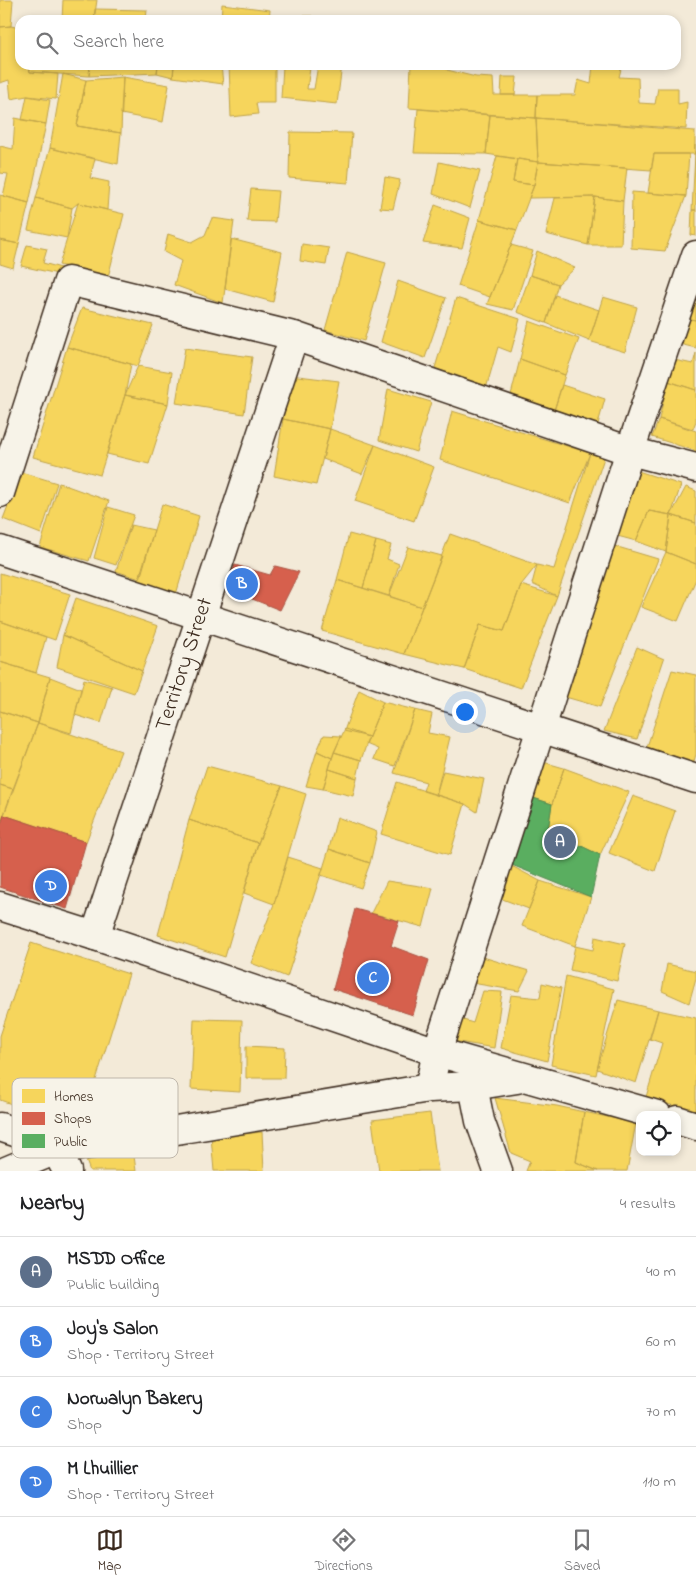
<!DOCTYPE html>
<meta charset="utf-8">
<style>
:root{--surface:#fff;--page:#f2f2f2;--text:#202124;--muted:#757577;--line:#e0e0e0;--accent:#3b2a1e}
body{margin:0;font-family:"Indie Flower",sans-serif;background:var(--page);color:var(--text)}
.controls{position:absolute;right:15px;bottom:15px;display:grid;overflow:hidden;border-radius:10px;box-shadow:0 2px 8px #0003}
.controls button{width:45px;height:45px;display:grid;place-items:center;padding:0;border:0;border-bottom:1px solid var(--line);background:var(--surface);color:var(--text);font:25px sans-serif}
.you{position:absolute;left:464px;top:711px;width:18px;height:18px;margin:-12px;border:4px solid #fff;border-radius:50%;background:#1a73e8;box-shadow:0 0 0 8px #1a73e833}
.badge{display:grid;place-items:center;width:32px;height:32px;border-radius:50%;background:var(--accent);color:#fff;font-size:16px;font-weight:700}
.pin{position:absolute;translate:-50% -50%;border:2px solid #fff;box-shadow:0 1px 5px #0006}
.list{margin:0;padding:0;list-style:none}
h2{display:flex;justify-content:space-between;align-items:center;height:65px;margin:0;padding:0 20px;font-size:21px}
h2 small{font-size:16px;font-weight:400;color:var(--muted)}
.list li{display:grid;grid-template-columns:32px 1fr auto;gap:15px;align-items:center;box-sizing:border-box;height:70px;padding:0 20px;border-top:1px solid var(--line)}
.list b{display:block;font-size:19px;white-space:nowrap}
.list p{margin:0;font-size:16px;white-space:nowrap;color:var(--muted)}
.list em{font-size:16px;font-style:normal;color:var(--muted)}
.icon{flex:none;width:28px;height:28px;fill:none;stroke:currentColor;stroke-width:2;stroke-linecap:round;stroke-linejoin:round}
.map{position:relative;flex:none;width:696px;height:1171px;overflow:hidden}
.search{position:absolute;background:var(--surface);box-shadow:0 2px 8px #0003;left:15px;right:15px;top:15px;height:55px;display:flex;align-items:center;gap:12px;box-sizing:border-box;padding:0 18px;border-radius:15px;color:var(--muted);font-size:19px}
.sheet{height:345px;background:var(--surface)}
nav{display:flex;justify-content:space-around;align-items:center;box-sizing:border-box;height:70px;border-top:1px solid var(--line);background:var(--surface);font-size:14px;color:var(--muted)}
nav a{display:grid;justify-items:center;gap:2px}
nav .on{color:var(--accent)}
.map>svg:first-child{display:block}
</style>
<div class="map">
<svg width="696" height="1171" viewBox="0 0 696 1171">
<rect width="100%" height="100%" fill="#f3ead8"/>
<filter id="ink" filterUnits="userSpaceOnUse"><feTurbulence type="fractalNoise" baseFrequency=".02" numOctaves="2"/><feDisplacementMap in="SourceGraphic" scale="10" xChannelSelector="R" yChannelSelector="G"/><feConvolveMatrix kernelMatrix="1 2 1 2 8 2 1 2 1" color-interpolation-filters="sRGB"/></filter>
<g filter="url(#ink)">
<!-- homes -->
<path fill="#f6d55c" stroke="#bea249" d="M0,0H13L11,26L0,27Z
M63,0H97L94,20H62Z
M222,4L270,10L269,20H221Z
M95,9L147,10L146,20H94Z
M270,16H312L311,20H269Z
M11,26L20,28V65H29L30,72L58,74L56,99L27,96L11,99L9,80L0,83V27Z
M29,65H90L89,76L30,72Z
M90,65H158L157,73L89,76Z
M158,65H174L173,77L157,73Z
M174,65H221L223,84L173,77Z
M229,65H293V66H275V103H256L258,114L231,117Z
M318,65H342L337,104L281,98L283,66L310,68L307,89H314Z
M411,65H447V70L476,77L493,78L494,95H537L536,118L409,108Z
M593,65H622L619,77L638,78L639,103L655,104L658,88H678V104L687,102L686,129L536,118L537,95H575L578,80L591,84Z
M63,74L86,80L77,126L121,133L118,164L50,148Z
M123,77L169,85L163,122L121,114Z
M123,77L121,133L77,126L86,80Z
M502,77H517L515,95H501Z
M27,96L50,100L46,124L22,120Z
M418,109L490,115L486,154L414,153Z
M490,115L536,118L538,162L486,154Z
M15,118L46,124L29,203L3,196L8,174L0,173V146L13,149Z
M536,118L695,131V154H654L651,170L538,162Z
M290,132L352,133L348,183L289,178Z
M695,145L696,210H692L695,154Z
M50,148L95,159L90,178L109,182L107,210L78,203L72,208L36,198Z
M654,154H689L686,196L648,193Z
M497,156L517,159L513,182L534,185L517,230L479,220Z
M517,159L538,162L534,185L513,182Z
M439,162L480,171L470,208L433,194Z
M538,162L627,168L623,201L595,197L529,198L534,185Z
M385,177L400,180L393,209L380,208Z
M251,189L278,191L275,222L247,221Z
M632,192L686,196L665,251L631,248Z
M0,195L29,203L19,244L0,240Z
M595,197L623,201L621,245H588Z
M595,197L588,245L546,234L555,198Z
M36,198L72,208L67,238L28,230Z
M78,203L124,214L108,277L59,265Z
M435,205L470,218L462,248L423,243Z
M692,210H696V236L691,235Z
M212,218L234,221L223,303L174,285L181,261L164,252L168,234L192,242L205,235Z
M479,220L517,230L490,297L458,286Z
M231,239L282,252L273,302L225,289Z
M0,240L19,244L13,268L0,264Z
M302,244L329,248L326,265L300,261Z
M27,245L47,249L43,263L68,270L67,276L21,266Z
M511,245L533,251L513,310L487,304Z
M537,251L575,268L558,284L530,275Z
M347,252L386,263L364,341L325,330Z
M530,275L558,284L546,323L517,312Z
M398,281L446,298L425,358L381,342Z
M696,290V320L684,318Z
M555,295L599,310L589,341L546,323Z
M603,297L637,307L625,352L589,341Z
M456,298L520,319L511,352L498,347L483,399L431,381Z
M82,308L153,325L138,366L67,347Z
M684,318L696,320V348L675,343Z
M529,321L579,339L565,375L520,359Z
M67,347L131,364L125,395L100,475L33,457Z
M185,348L252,357L244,414L176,403Z
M696,353V390L668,381L674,360L693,364Z
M520,359L565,375L552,417L509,403Z
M138,366L172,372L168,404L125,395Z
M290,375L339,381L330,429L283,419Z
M668,381L696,390V421L693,429L659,419Z
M562,385L605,399L596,431L552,417Z
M388,389L431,402L416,452L379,440Z
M125,395L168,404L149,464L107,454Z
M452,411L590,453L570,503L440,460Z
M283,419L330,429L316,485L274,476Z
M659,419L696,431V451L652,437Z
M330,429L375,445L362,474L323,459Z
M375,445L434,467L414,521L355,501Z
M590,453L604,458L557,596L532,584L537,565L554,569Z
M632,469L681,485L671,515L649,511L636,541L610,534Z
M21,472L57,483L41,534L3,519Z
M59,483L109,501L89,561L40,547Z
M686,487L696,491V523L671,515Z
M162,504L199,516L175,598L137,585Z
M108,507L134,515L116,565L94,558Z
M649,511L671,515L666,552L636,541Z
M671,515L696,523V564L666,552Z
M131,525L154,530L140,579L116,571Z
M349,534L376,541L363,588L337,580Z
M450,534L537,565L521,585L504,631L480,625L464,669L404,654Z
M376,541L391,545L387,559L399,564L389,596L363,588Z
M611,545L658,559L600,707L555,694Z
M408,547L442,556L422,607L389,596Z
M666,552L696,564V579L678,621L641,607Z
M0,573L70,594L55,640L0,621Z
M337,580L422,607L404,654L322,631Z
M521,585L557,596L521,688L464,669L480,625L504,631Z
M76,598L158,626L142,671L63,635Z
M0,621L46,637L36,673L0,662Z
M63,635L142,671L134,693L57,667Z
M637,647L664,659L637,739L604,731Z
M0,662L50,677L38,723L0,711Z
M672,670L696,675V754L691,773L644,756Z
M50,677L81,689L71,733L38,723Z
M84,679L112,687L101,723L75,715Z
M359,690L383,702L369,737L344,731Z
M383,702L415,710L395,766L374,759L378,749L366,744Z
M415,710L432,714L428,733L450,737L436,795L423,791L426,782L394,773Z
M0,711L38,723L13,789L0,785Z
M38,723L121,751L86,842L4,815Z
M345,729L369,737L361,760L334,752Z
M324,735L341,736L332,758L317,751Z
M317,751L332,758L323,789L306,786Z
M334,752L361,760L357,778L329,769Z
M536,760L564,768L552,804L524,795Z
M207,766L282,786L258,843L189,820Z
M564,768L629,792L600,855L548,830L552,804Z
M329,769L357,778L353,796L323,789Z
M443,771L484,779L477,812L465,804L436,795Z
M397,782L465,804L450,855L381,834Z
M0,785L13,789L0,825Z
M282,786L306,794L274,904L244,893L258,843Z
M633,796L675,811L655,871L609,853Z
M337,817L377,832L370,863L329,849Z
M189,820L258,843L225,957L158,935Z
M329,849L370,863L361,888L321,875Z
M288,857L323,868L287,977L251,963L274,904Z
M502,861L540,881L529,909L489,894Z
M387,881L433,888L423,927L371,913Z
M540,881L591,897L575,946L522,926Z
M595,937L625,944L617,981L570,970L575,946L593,950Z
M31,943L129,974L81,1128L0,1100V1036Z
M473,954L529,971L519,991L466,982Z
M667,964L696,971V978L689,1003L662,991Z
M566,976L614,989L596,1075L551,1065Z
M542,983L561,988L547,1061L501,1048L511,995L540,998Z
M483,991L502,992L494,1048L453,1041L457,1018L473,1023Z
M618,1000L658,1010L636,1083L597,1069Z
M658,1010L696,1018V1113L646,1097L662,1043L650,1039Z
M194,1019L242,1020L240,1092L191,1089Z
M246,1046L285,1048L284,1078H246Z
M495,1098L557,1106L584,1112L576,1162L598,1171H526L530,1161L511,1153Z
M584,1112L636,1123L627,1171H598L576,1162Z
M430,1113L438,1171H379L372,1120Z
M262,1132L264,1171H214L211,1137Z
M133,1148L136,1171H90L83,1153Z"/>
<!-- shops -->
<path fill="#d6604d" stroke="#a8503f" d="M235,565L270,575L275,566L299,572L280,610L227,589Z
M4,815L86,842L67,909L0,887V827Z
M355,909L399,921L391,946L429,960L413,1015L333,989Z"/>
<!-- public -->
<path fill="#5aae61" stroke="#51864d" d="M524,795L552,804L548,830L600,855L591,897L502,861Z"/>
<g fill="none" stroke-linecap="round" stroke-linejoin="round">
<!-- street casing -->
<g stroke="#3b2a1e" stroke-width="31">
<g id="street">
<path d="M0,493L68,281L294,336L630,451L696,468"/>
<path d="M0,906L95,936L437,1052L657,1115"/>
<path id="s1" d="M95,936L294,336"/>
<path d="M473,1086L480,1121L498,1171"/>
<path d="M429,1088L437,1052L630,451L696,255"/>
<path d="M677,1120L696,1126"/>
<path d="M0,1127L27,1136L56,1150L67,1171"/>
<path d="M6,1171L56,1150L429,1088L473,1086L517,1079"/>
</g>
</g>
<!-- secondary casing -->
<g stroke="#3b2a1e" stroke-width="31">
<path id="secondary" d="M0,550L696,779"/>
</g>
<!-- street -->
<use href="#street" stroke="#f7f3e8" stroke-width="28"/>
<!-- secondary -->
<use href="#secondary" stroke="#f7f3e8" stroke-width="28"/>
</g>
</g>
<g text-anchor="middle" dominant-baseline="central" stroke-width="5" stroke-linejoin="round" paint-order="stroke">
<!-- street labels -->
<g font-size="22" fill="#3b2a1e" stroke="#f7f3e8">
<text stroke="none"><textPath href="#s1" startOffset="286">Territory Street</textPath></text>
</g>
</g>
<!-- legend -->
<rect x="12" y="1078" width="166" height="80" rx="8" fill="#f7f3e8" stroke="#bfb7ab" stroke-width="1"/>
<rect x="22" y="1089" width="23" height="14" fill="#f6d55c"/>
<rect x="22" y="1112" width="23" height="13" fill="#d6604d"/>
<rect x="22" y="1134" width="23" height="14" fill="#5aae61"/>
<g font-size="14" fill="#3b2a1e">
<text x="54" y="1101">Homes</text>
<text x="54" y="1123">Shops</text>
<text x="54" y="1146">Public</text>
</g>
</svg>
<div class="controls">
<button><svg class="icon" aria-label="locate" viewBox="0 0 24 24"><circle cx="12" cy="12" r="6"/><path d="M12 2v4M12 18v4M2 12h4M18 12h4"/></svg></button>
</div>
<div class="you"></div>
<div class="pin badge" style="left:560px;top:842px;background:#5c6f8a">A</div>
<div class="pin badge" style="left:242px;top:584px;background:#3f7fe0">B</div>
<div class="pin badge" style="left:373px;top:978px;background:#3f7fe0">C</div>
<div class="pin badge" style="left:51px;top:886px;background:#3f7fe0">D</div>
<div class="search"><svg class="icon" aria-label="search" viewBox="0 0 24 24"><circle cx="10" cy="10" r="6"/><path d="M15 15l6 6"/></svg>Search here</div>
</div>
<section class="sheet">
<h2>Nearby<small>4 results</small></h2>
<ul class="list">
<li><span class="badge" style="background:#5c6f8a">A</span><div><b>MSDD Office</b><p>Public building</p></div><em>40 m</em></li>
<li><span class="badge" style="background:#3f7fe0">B</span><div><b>Joy's Salon</b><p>Shop · Territory Street</p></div><em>60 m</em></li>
<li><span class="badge" style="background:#3f7fe0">C</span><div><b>Norwalyn Bakery</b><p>Shop</p></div><em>70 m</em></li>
<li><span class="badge" style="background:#3f7fe0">D</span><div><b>M Lhuillier</b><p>Shop · Territory Street</p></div><em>110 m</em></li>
</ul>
</section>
<nav>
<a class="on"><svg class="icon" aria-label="map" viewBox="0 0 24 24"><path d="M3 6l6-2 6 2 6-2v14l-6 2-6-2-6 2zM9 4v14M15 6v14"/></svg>Map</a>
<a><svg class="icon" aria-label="directions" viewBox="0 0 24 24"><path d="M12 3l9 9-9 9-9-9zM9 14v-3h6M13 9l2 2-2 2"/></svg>Directions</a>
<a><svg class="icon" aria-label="saved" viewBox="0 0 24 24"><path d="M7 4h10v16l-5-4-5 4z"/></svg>Saved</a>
</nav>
